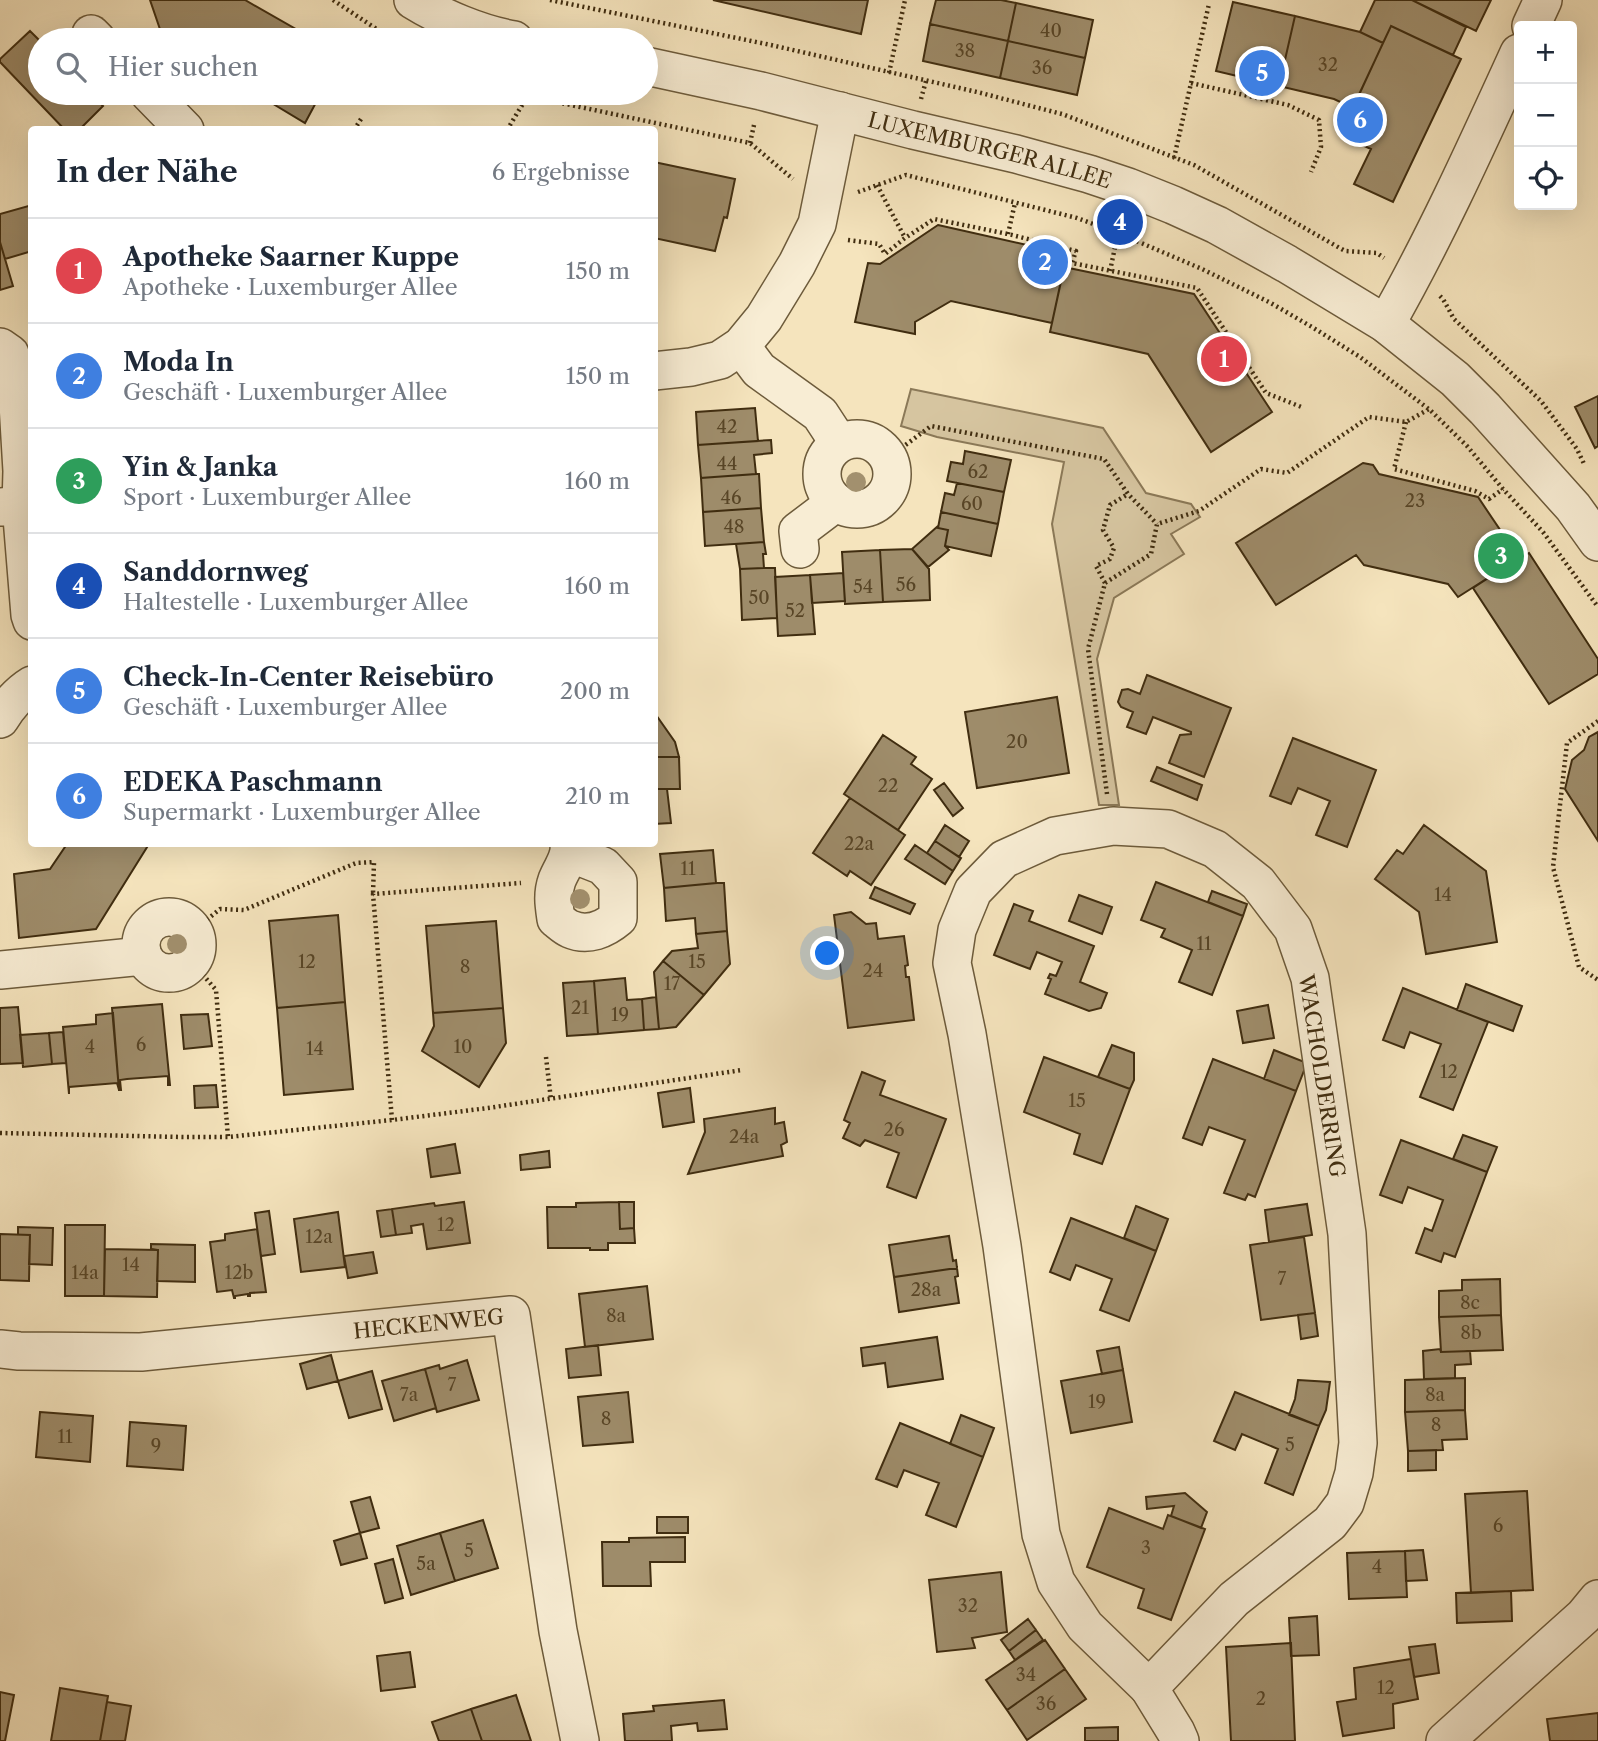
<!DOCTYPE html>
<html lang="de">
<meta charset="utf-8">
<style>
:root{--surface:#fff;--page:#f6f6f7;--text:#1f2937;--muted:#747a83;--line:#e0e1e3;--accent:#8f2418}
body{margin:0;font-family:"Libre Caslon Text",serif;background:var(--page);color:var(--text)}
.controls{position:absolute;right:21px;top:21px;display:grid;overflow:hidden;border-radius:7px;box-shadow:0 7px 28px #0002}
.controls button{width:63px;height:63px;display:grid;place-items:center;padding:0;border:0;border-bottom:2px solid var(--line);background:var(--surface);color:var(--text);font:35px sans-serif}
.you{position:absolute;left:828px;top:954px;width:24px;height:24px;margin:-18px;border:5px solid #fff;border-radius:50%;background:#1a73e8;box-shadow:0 0 0 10px #1a73e833}
.badge{display:grid;place-items:center;width:46px;height:46px;border-radius:50%;background:var(--accent);color:#fff;font-size:23px;font-weight:700}
.pin{position:absolute;translate:-50% -50%;border:4px solid #fff;box-shadow:0 2px 7px #0006}
.list{margin:0;padding:0;list-style:none}
h2{display:flex;justify-content:space-between;align-items:center;height:91px;margin:0;padding:0 28px;font-size:30px}
h2 small{font-size:23px;font-weight:400;color:var(--muted)}
.list li{display:grid;grid-template-columns:46px 1fr auto;gap:21px;align-items:center;box-sizing:border-box;height:105px;padding:0 28px;border-top:2px solid var(--line)}
.list b{display:block;font-size:26px;white-space:nowrap}
.list p{margin:0;font-size:23px;white-space:nowrap;color:var(--muted)}
.list em{font-size:23px;font-style:normal;color:var(--muted)}
.icon{flex:none;width:38px;height:38px;fill:none;stroke:currentColor;stroke-width:2;stroke-linecap:round;stroke-linejoin:round}
.map{position:relative;flex:none;width:1598px;height:1741px;overflow:hidden}
.search{position:absolute;background:var(--surface);box-shadow:0 7px 28px #0002;left:28px;top:28px;width:630px;height:77px;display:flex;align-items:center;gap:18px;box-sizing:border-box;padding:0 24px;border-radius:38px;color:var(--muted);font-size:26px}
.panel{position:absolute;background:var(--surface);box-shadow:0 7px 28px #0002;left:28px;top:126px;width:630px;height:721px;border-radius:7px}
.map>svg:first-child{display:block}
</style>
<div class="map">
<svg width="1598" height="1741" viewBox="0 0 1598 1741">
<rect width="100%" height="100%" fill="#f5e4bd"/>
<filter id="stains"><feTurbulence type="fractalNoise" baseFrequency=".00286" numOctaves="4"/><feColorMatrix values="0 0 0 0 .2 0 0 0 0 .09 0 0 0 0 .02 0 0 0 .5 -.17"/></filter>
<radialGradient id="worn" r=".72"><stop offset=".6" stop-color="#630" stop-opacity="0"/><stop offset="1" stop-color="#630" stop-opacity=".3"/></radialGradient>
<!-- green -->
<path fill="#d6c5a0" stroke="#8b7958" stroke-width="2" d="M911,389L1103,428L1146,493L1191,504L1200,517L1171,534L1184,554L1114,598L1097,659L1119,805H1099L1052,524L1064,462L937,437L901,426Z"/>
<!-- building -->
<path fill="#9e8c6a" stroke="#402d10" stroke-width="2" d="M150,0H245L315,40H168L163,38Z
M713,0H868L861,34Z
M936,0H1001L1016,3L1008,41L930,24Z
M1375,0H1412L1466,27L1453,55L1391,26L1383,43L1360,32Z
M1412,0H1491L1476,31Z
M1233,2L1295,16L1279,86L1216,71Z
M1016,3L1093,20L1085,58L1008,41Z
M1295,16L1360,32L1383,43L1353,108L1334,99L1279,86Z
M930,24L1008,41L1000,78L923,61Z
M1391,26L1461,59L1393,202L1354,184L1371,149L1340,135Z
M30,31L40,41V93H90L103,106L79,130H65L0,62V59Z
M1008,41L1085,58L1077,95L1000,78Z
M255,93H327L324,97L320,95L305,123Z
M654,162L735,179L727,218L724,217L715,251L654,238Z
M32,205V251L5,259L0,242V214Z
M938,225L1067,254L1052,323L951,301L915,322V334L855,322L868,263L880,264Z
M0,242L13,286L0,290Z
M1064,267L1194,294L1272,412L1211,452L1148,354L1050,332Z
M1598,396V446L1595,448L1575,407Z
M755,408L758,441L698,445L696,412Z
M771,440L772,453L754,455L756,474L701,478L698,445Z
M965,451L1011,460L1004,492L947,481L951,462L963,464Z
M1363,463L1373,465L1379,474L1478,497L1519,558L1458,597L1448,584L1364,565L1356,555L1276,605L1236,543Z
M756,474H759L761,508L703,512L701,478Z
M957,483L1004,492L998,524L941,512L945,493L954,495Z
M761,508L764,542L705,546L703,512Z
M941,512L998,524L991,556L945,546L948,530L938,528Z
M938,526V528L948,530L945,546L949,550L928,567L912,549Z
M764,542L766,554H763L764,568L740,569L736,544Z
M912,549L929,569L930,600L883,602L880,550Z
M880,550L883,602L845,604L842,552Z
M1529,553L1598,659V674L1549,704L1473,588L1519,558Z
M764,568H775L777,618L742,620L740,569Z
M843,573L845,601L812,603L810,575Z
M810,575L815,634L778,636L775,577Z
M1147,675L1231,708L1204,777L1169,763L1180,735L1191,734V732L1153,717L1146,734L1127,727L1133,712L1121,707L1118,702L1122,690L1128,689L1140,694Z
M1057,697L1069,773L977,788L965,712Z
M654,712L675,742L679,757H654Z
M1598,732V841L1565,789L1572,760L1584,750L1589,737Z
M883,735L916,757L911,764L932,779L898,830L844,794Z
M1293,738L1376,770L1347,847L1316,835L1330,801L1298,788L1291,804L1270,796Z
M654,757H679L680,789H654Z
M1157,767L1202,785L1197,800L1151,781Z
M944,783L963,808L953,816L934,790Z
M654,789H667L671,823L654,824Z
M850,798L905,835L871,885L850,871L847,876L813,853Z
M945,825L969,841L959,857L935,841Z
M1424,825L1486,871L1497,942L1426,954L1419,912L1375,879L1397,850L1403,854Z
M935,841L961,858L953,871L927,853Z
M67,844H149L96,929L19,938L14,874L50,869Z
M915,845L953,871L945,884L905,859Z
M713,850L716,883L664,888L660,854Z
M1156,882L1243,916L1212,995L1179,982L1192,950L1161,937L1165,929L1141,920Z
M716,883H724L727,931L696,934L695,918L666,921L664,888Z
M875,887L915,904L910,914L870,898Z
M1212,891L1247,904L1243,916L1208,902Z
M1079,895L1112,907L1102,934L1069,921Z
M1014,904L1033,911L1029,921L1094,946L1080,982L1107,993L1101,1008L1089,1011L1045,994L1051,979L1048,978L1050,974L1056,976L1062,962L1037,952L1030,969L994,955Z
M851,912L866,924L876,923L878,939L904,936L908,965L905,966L906,977H909L914,1020L848,1028L834,915Z
M338,915L345,1002L277,1008L269,921Z
M496,921L503,1008L433,1013L426,926Z
M727,931L730,964L704,995L663,961L672,951L698,948L696,934Z
M663,961L704,995L676,1027L659,1029L654,972Z
M625,978L627,1000L642,999L644,1030L598,1034L594,981Z
M594,981L598,1034L567,1036L563,983Z
M1466,984L1522,1006L1513,1031L1457,1010Z
M1403,988L1488,1022L1453,1110L1420,1097L1441,1044L1410,1032L1404,1048L1383,1040Z
M656,997L659,1029L644,1030L642,999Z
M345,1002L353,1089L284,1095L277,1008Z
M162,1004L170,1085H168V1076L127,1079L120,1080L121,1090H119L112,1008Z
M1268,1005L1274,1038L1243,1043L1237,1011Z
M18,1007L23,1063L0,1064V1008Z
M503,1008L506,1043L479,1087L422,1051L434,1026L433,1013Z
M113,1013L119,1090L117,1083L69,1087V1094L63,1027L96,1024V1015Z
M208,1014L212,1046L184,1049L181,1015Z
M63,1032L66,1063L52,1064L49,1033Z
M49,1033L52,1064L23,1067L20,1035Z
M1112,1045L1134,1053V1080L1130,1089L1098,1077Z
M1274,1050L1307,1063L1296,1091L1264,1079Z
M1044,1057L1130,1089L1102,1164L1074,1154L1080,1134L1024,1112Z
M1213,1059L1296,1091L1255,1197L1248,1194L1245,1200L1224,1193L1245,1140L1209,1127L1202,1145L1183,1138Z
M862,1072L885,1081L880,1095L946,1119L916,1198L887,1187L899,1153L865,1140L860,1146L843,1138L850,1123L844,1120Z
M216,1085L218,1107L195,1108L194,1086Z
M690,1088L694,1122L663,1127L658,1093Z
M775,1108V1124L784,1122L787,1142L781,1145L783,1156L688,1174L705,1132L704,1119Z
M1463,1135L1497,1147L1487,1172L1453,1159Z
M1401,1140L1487,1172L1455,1257L1444,1253L1441,1262L1416,1253L1425,1228L1432,1231L1443,1200L1408,1187L1402,1203L1380,1195Z
M455,1144L460,1173L431,1177L427,1149Z
M549,1151L550,1167L521,1170L520,1155Z
M464,1202L470,1243L427,1249L423,1224L411,1226L412,1233L396,1235L392,1209L434,1203L435,1206Z
M619,1202L620,1229L634,1228L635,1243H608V1250H590V1248H548L547,1207H576V1203Z
M619,1202H634V1228L620,1229Z
M1307,1204L1312,1235L1269,1242L1265,1210Z
M1136,1206L1168,1219L1156,1251L1124,1238Z
M392,1209L396,1235L381,1237L377,1211Z
M269,1211L275,1254L261,1256L255,1213Z
M338,1212L345,1267L301,1272L294,1219Z
M1071,1218L1156,1251L1129,1321L1100,1310L1112,1279L1076,1265L1070,1280L1050,1272Z
M65,1225H105L104,1296H65Z
M18,1227L53,1228L52,1265L29,1264L30,1235H18Z
M257,1229L266,1292L250,1293V1296H248V1294L235,1296V1298H234L232,1290L217,1292L210,1242L225,1240V1234Z
M0,1234L30,1235L29,1281L0,1280Z
M949,1236L953,1261L956,1260L957,1268L894,1277L889,1245Z
M1304,1237L1315,1313L1261,1320L1250,1245Z
M151,1244L195,1245V1282L157,1281L158,1250L151,1249Z
M105,1249L158,1250L157,1297L104,1296Z
M373,1252L377,1273L348,1278L344,1256Z
M957,1268L958,1276L955,1277L959,1303L899,1312L894,1277Z
M1500,1279L1501,1315L1439,1317V1291L1462,1290V1280Z
M647,1286L653,1339L585,1347L579,1294Z
M1315,1313L1318,1336L1301,1339L1298,1315Z
M1501,1315L1503,1350L1441,1352L1439,1317Z
M937,1337L943,1379L888,1387L885,1363L863,1366L861,1348Z
M598,1345L601,1375L569,1378L566,1349Z
M1119,1347L1123,1370L1102,1374L1097,1351Z
M1440,1349L1441,1352L1470,1351L1471,1364L1455,1365V1378L1424,1379L1423,1351Z
M331,1355L338,1381L307,1389L300,1364Z
M467,1360L479,1400L437,1412L425,1369L439,1365L440,1369Z
M425,1369L436,1408L394,1421L382,1381Z
M1123,1370L1132,1422L1071,1433L1061,1381Z
M372,1371L382,1409L349,1418L338,1381Z
M1465,1378V1410L1405,1412V1380Z
M1298,1380L1330,1382L1326,1410L1319,1426L1289,1415L1295,1399Z
M628,1392L633,1442L583,1446L578,1397Z
M1235,1392L1319,1426L1293,1495L1265,1483L1278,1449L1242,1434L1235,1450L1214,1441Z
M1465,1410L1467,1439L1442,1440L1443,1450L1408,1451L1405,1412Z
M40,1412L93,1416L90,1462L36,1457Z
M961,1415L994,1428L983,1457L950,1444Z
M130,1422L186,1426L183,1470L127,1466Z
M900,1423L983,1457L956,1527L926,1515L939,1483L904,1470L897,1487L876,1479Z
M1436,1450V1470L1408,1471V1451Z
M1527,1491L1533,1590L1471,1593L1465,1494Z
M1185,1493L1207,1512L1201,1528L1171,1516L1174,1506L1147,1509L1146,1497Z
M370,1497L379,1528L360,1533L351,1502Z
M1109,1508L1163,1529L1168,1515L1205,1529L1171,1620L1138,1608L1144,1589L1087,1567Z
M657,1517H688V1533H657Z
M483,1520L498,1568L455,1581L440,1533Z
M360,1533L367,1558L341,1565L334,1541Z
M440,1533L455,1581L411,1595L397,1546Z
M685,1537V1562H650L651,1586H603L602,1542H629V1538Z
M1423,1550L1427,1580L1406,1581L1405,1551Z
M1405,1551L1407,1597L1349,1599L1347,1553Z
M393,1559L403,1598L385,1603L375,1564Z
M1001,1572L1007,1632L972,1638L975,1648L937,1652L929,1580Z
M1511,1591L1512,1621L1457,1623L1456,1593Z
M1317,1616L1319,1655L1291,1656L1289,1618Z
M1028,1619L1036,1630L1009,1651L1001,1640Z
M1036,1630L1043,1640L1015,1660L1009,1651Z
M1045,1640L1065,1669L1007,1710L986,1680Z
M1291,1643L1295,1741H1231L1226,1647Z
M1435,1644L1439,1673L1414,1677L1409,1647Z
M410,1652L415,1687L381,1691L377,1656Z
M1411,1659L1418,1699L1393,1704L1394,1728L1343,1736L1337,1702L1356,1699L1354,1668Z
M1065,1669L1086,1699L1027,1740L1007,1710Z
M60,1688L108,1696L100,1741H51Z
M0,1692L14,1695L5,1741H0Z
M516,1695L531,1741H482L471,1709Z
M724,1700L727,1729L698,1731L697,1723L671,1726L672,1741H625L623,1714L654,1711L653,1706Z
M107,1702L131,1706L125,1741H100Z
M471,1709L482,1741H439L432,1722Z
M1598,1713V1741H1550L1547,1719Z
M1118,1727V1741H1085V1728Z"/>
<g fill="none" stroke-linecap="round" stroke-linejoin="round">
<!-- minor casing -->
<g stroke="#6d5b3b" stroke-width="40">
<g id="minor">
<path d="M413,0C442,18 480,34 514,40"/>
<path d="M1531,26L1543,0"/>
<path d="M91,34L97,40"/>
<path id="s1" d="M646,66L761,91L913,130L1016,154L1089,174L1128,187L1173,205L1217,225L1287,264L1386,324L1455,379L1485,409L1573,507L1598,542"/>
<path d="M149,93L185,130"/>
<path d="M1386,324C1436,236 1477,145 1519,53"/>
<path d="M741,346L759,370L820,414L839,443"/>
<path d="M0,347L10,354L16,370L22,471L21,505"/>
<path d="M654,371L691,367L720,360L741,346L764,318L797,264L817,224L840,111"/>
<circle cx="857" cy="474" r="35"/>
<path d="M0,507L21,505L30,615L32,621"/>
<path d="M800,549L798,531L835,503"/>
<path d="M0,719C8,706 19,693 32,685"/>
<path d="M1113,826L1168,829L1215,849L1258,883L1293,929L1310,978L1347,1234L1358,1443L1354,1473L1345,1503L1330,1523L1234,1599L1149,1688L1085,1626L1056,1582L1041,1534L1002,1246L967,1034L952,963L957,930L973,891L1004,859L1055,836Z"/>
<path d="M569,844C571,858 562,867 557,880C552,894 554,905 556,919C560,922 565,927 570,929C588,937 605,929 618,918V882L603,866L570,853"/>
<circle cx="169" cy="945" r="28"/>
<path d="M0,970L143,956"/>
<path id="s2" d="M0,1349L19,1351L141,1352L511,1315L558,1631L580,1741"/>
<path d="M1149,1688L1176,1732L1180,1741"/>
<path d="M1445,1741L1584,1616L1598,1599"/>
</g>
</g>
<!-- path -->
<path stroke="#402d10" stroke-width="4.5" stroke-dasharray="2 3.5" stroke-linecap="butt" d="M333,0L393,40
M550,0L771,45L977,92L1062,114L1194,165L1345,251L1377,253L1384,258
M889,73L905,0
M1191,83L1288,105L1319,120L1321,147L1311,172
M514,93L750,143L793,179
M921,99L926,81
M354,130L361,119
M507,130L527,97
M750,143L754,125
M1174,158L1209,4
M877,185L905,238
M858,192L906,175L1077,218L1118,233L1202,269L1269,302L1312,327L1360,357L1430,410L1467,446L1503,489L1543,532L1598,607
M1008,234L1015,203
M848,240L879,244L885,254L905,238L934,219L1008,234L1076,251L1072,263L1197,288L1266,393L1304,408
M1110,271L1118,233
M1440,296L1443,299L1454,319L1541,401L1577,449L1585,466
M1406,422L1394,469L1475,491L1489,499L1503,489
M888,458L931,426L1104,459L1128,494L1157,524
M1105,583L1096,566L1110,559L1114,548L1103,530L1110,505L1128,494
M1598,721L1567,743L1553,867L1579,967L1598,980
M1107,794L1088,649L1105,583L1151,554L1157,524L1199,511L1261,469L1287,473L1369,417L1406,422L1431,408
M194,930L220,909L244,910L356,863L374,862L373,894
M192,962L216,990L228,1137
M546,1057L551,1100
M392,1120L373,894L521,883
M0,1133L182,1137H228L392,1120L488,1108L742,1070"/>
<!-- minor -->
<use href="#minor" stroke="#f8edd4" stroke-width="37"/>
</g>
<!-- trees -->
<g fill="#a2906e">
<circle cx="856" cy="482" r="10"/>
<circle cx="580" cy="899" r="10"/>
<circle cx="177" cy="944" r="10"/>
</g>
<g text-anchor="middle" dominant-baseline="central" stroke-width="6" stroke-linejoin="round" paint-order="stroke">
<!-- number labels -->
<g font-size="18" fill="#584526">
<text x="1051" y="31">40</text>
<text x="965" y="51">38</text>
<text x="1328" y="65">32</text>
<text x="1042" y="68">36</text>
<text x="727" y="427">42</text>
<text x="727" y="464">44</text>
<text x="978" y="472">62</text>
<text x="731" y="498">46</text>
<text x="1415" y="501">23</text>
<text x="972" y="504">60</text>
<text x="734" y="527">48</text>
<text x="906" y="585">56</text>
<text x="863" y="587">54</text>
<text x="759" y="598">50</text>
<text x="795" y="611">52</text>
<text x="1017" y="742">20</text>
<text x="888" y="786">22</text>
<text x="859" y="844">22a</text>
<text x="688" y="869">11</text>
<text x="1443" y="895">14</text>
<text x="1204" y="944">11</text>
<text x="307" y="962">12</text>
<text x="697" y="962">15</text>
<text x="465" y="967">8</text>
<text x="873" y="971">24</text>
<text x="672" y="984">17</text>
<text x="580" y="1008">21</text>
<text x="620" y="1015">19</text>
<text x="141" y="1045">6</text>
<text x="90" y="1047">4</text>
<text x="463" y="1047">10</text>
<text x="315" y="1049">14</text>
<text x="1449" y="1072">12</text>
<text x="1077" y="1101">15</text>
<text x="894" y="1130">26</text>
<text x="744" y="1137">24a</text>
<text x="446" y="1225">12</text>
<text x="319" y="1237">12a</text>
<text x="131" y="1265">14</text>
<text x="85" y="1273">14a</text>
<text x="239" y="1273">12b</text>
<text x="1282" y="1279">7</text>
<text x="926" y="1290">28a</text>
<text x="1470" y="1303">8c</text>
<text x="616" y="1316">8a</text>
<text x="1471" y="1333">8b</text>
<text x="452" y="1385">7</text>
<text x="409" y="1395">7a</text>
<text x="1435" y="1395">8a</text>
<text x="1097" y="1402">19</text>
<text x="606" y="1419">8</text>
<text x="1436" y="1425">8</text>
<text x="65" y="1437">11</text>
<text x="1290" y="1445">5</text>
<text x="156" y="1446">9</text>
<text x="1498" y="1526">6</text>
<text x="1146" y="1548">3</text>
<text x="469" y="1551">5</text>
<text x="426" y="1564">5a</text>
<text x="1377" y="1567">4</text>
<text x="968" y="1606">32</text>
<text x="1026" y="1675">34</text>
<text x="1386" y="1688">12</text>
<text x="1261" y="1699">2</text>
<text x="1046" y="1704">36</text>
</g>
<!-- street labels -->
<g font-size="21" fill="#402d10" stroke="#f8edd4">
<text stroke="none"><textPath href="#s1" startOffset="354">LUXEMBURGER ALLEE</textPath></text>
<text transform="translate(1322 1076) rotate(81)">WACHOLDERRING</text>
<text stroke="none"><textPath href="#s2" startOffset="430">HECKENWEG</textPath></text>
</g>
</g>
<rect width="100%" height="100%" filter="url(#stains)"/>
<rect width="100%" height="100%" fill="url(#worn)"/>
</svg>
<div class="controls">
<button>+</button>
<button>−</button>
<button><svg class="icon" aria-label="locate" viewBox="0 0 24 24"><circle cx="12" cy="12" r="6"/><path d="M12 2v4M12 18v4M2 12h4M18 12h4"/></svg></button>
</div>
<div class="you"></div>
<div class="pin badge" style="left:1224px;top:359px;background:#e0444e">1</div>
<div class="pin badge" style="left:1045px;top:262px;background:#3f7fe0">2</div>
<div class="pin badge" style="left:1501px;top:556px;background:#2e9e5b">3</div>
<div class="pin badge" style="left:1120px;top:222px;background:#1a4fb4">4</div>
<div class="pin badge" style="left:1262px;top:73px;background:#3f7fe0">5</div>
<div class="pin badge" style="left:1360px;top:120px;background:#3f7fe0">6</div>
<div class="search"><svg class="icon" aria-label="search" viewBox="0 0 24 24"><circle cx="10" cy="10" r="6"/><path d="M15 15l6 6"/></svg>Hier suchen</div>
<section class="panel">
<h2>In der Nähe<small>6 Ergebnisse</small></h2>
<ul class="list">
<li><span class="badge" style="background:#e0444e">1</span><div><b>Apotheke Saarner Kuppe</b><p>Apotheke · Luxemburger Allee</p></div><em>150 m</em></li>
<li><span class="badge" style="background:#3f7fe0">2</span><div><b>Moda In</b><p>Geschäft · Luxemburger Allee</p></div><em>150 m</em></li>
<li><span class="badge" style="background:#2e9e5b">3</span><div><b>Yin &amp; Janka</b><p>Sport · Luxemburger Allee</p></div><em>160 m</em></li>
<li><span class="badge" style="background:#1a4fb4">4</span><div><b>Sanddornweg</b><p>Haltestelle · Luxemburger Allee</p></div><em>160 m</em></li>
<li><span class="badge" style="background:#3f7fe0">5</span><div><b>Check-In-Center Reisebüro</b><p>Geschäft · Luxemburger Allee</p></div><em>200 m</em></li>
<li><span class="badge" style="background:#3f7fe0">6</span><div><b>EDEKA Paschmann</b><p>Supermarkt · Luxemburger Allee</p></div><em>210 m</em></li>
</ul>
</section>
</div>
